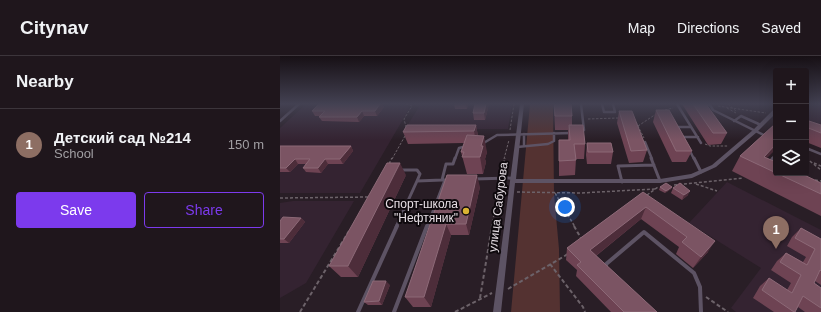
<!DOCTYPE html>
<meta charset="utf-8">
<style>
:root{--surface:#1f161c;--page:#2c2329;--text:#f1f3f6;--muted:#a19fa3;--line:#3c353b;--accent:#7c3aed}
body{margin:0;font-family:Arial,sans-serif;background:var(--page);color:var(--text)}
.controls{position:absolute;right:12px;top:12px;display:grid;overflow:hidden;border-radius:4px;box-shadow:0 4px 16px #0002}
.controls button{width:36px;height:36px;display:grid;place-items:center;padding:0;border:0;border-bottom:1px solid var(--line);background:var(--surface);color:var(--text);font:20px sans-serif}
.you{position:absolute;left:285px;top:151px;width:14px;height:14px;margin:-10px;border:3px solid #fff;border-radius:50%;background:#1a73e8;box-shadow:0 0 0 6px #1a73e833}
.badge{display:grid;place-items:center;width:26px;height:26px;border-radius:50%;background:var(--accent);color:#fff;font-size:13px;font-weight:700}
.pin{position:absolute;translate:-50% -33px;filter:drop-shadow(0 1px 2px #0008)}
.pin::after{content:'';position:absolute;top:21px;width:14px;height:12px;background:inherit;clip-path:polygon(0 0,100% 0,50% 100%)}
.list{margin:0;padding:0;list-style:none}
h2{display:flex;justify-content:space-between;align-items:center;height:52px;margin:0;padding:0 16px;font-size:17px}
h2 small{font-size:13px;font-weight:400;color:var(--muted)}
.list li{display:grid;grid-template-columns:26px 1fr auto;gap:12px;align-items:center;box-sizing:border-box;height:72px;padding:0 16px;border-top:1px solid var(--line)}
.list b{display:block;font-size:15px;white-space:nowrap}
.list p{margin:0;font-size:13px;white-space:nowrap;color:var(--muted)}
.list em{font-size:13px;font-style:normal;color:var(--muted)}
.actions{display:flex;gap:8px;padding:12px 16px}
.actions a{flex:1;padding:9px 0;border:1px solid var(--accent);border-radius:4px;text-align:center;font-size:14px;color:var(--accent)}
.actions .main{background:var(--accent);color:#fff}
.icon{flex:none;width:22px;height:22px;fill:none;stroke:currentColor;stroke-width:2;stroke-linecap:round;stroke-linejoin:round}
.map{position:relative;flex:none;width:541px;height:256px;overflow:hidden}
header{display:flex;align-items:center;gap:24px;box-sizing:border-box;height:56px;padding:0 20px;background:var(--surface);border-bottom:1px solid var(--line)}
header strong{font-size:19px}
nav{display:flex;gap:22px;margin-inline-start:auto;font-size:14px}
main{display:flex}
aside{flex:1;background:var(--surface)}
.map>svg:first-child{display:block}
</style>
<header>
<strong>Citynav</strong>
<nav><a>Map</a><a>Directions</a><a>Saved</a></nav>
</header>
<main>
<aside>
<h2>Nearby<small></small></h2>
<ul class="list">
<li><span class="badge" style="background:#8d6e63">1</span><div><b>Детский сад №214</b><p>School</p></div><em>150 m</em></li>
</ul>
<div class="actions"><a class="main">Save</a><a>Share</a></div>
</aside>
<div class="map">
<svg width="541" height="256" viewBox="0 0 541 256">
<rect width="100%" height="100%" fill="#291e26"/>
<!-- built -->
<path fill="#342331" d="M26,48H123L128,50L129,53L80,137H0V72Z
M132,48H232L228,73H131L127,70L139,51Z
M526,48H541V81L526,75Z
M447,126L541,174V256H456L451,252L481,212L409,167Z
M13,145H74L26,227L0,242V147Z"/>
<!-- green -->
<path fill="#543231" d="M250,48H273L274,138L279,193L280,256H231Z"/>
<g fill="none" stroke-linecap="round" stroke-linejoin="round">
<!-- path-far2 -->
<path stroke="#6c6269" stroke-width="1" stroke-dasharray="2.5 1.5" stroke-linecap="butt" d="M126,48L132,50L124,63L126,71
M448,48L457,56
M438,50L486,57
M447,52L456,57
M381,55L393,52
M308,63L338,62
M356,66L364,82
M358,70L376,58
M230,74L234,48
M425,88L430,90H448
M526,102L527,103
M112,103L125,80
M224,103L229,84"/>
<!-- path-far1 -->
<path stroke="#6c6269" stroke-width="1.5" stroke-dasharray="3 2" stroke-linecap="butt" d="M526,102L541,114
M534,107L541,110
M109,108L112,102
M221,117L225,102
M535,124L541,125
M416,128L437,135
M394,129L463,122
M237,136L300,137L375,133
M275,137L295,171
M367,139L378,131
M0,142L90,141
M212,171L219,127"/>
<!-- path -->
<path stroke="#6c6269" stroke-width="2" stroke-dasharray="4 2.5" stroke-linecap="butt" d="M294,170L302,184
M270,208L303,251L305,256
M228,233L288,198
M426,241L448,256
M200,242L212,170
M20,256L69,175
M175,256L212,237"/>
<!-- service-far2 -->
<path stroke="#5d5364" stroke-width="2.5" d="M301,48L304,74L301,76
M322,48L324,56H335L333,48
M397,48L421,87
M419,48L430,49L433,54L486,80
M0,65L19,48
M454,65L461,60L481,69
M399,74L398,71H411
M244,78V90
M403,81H418
M365,86L372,103
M202,88L217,79L291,77
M237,91L268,88L274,85V77
M526,92L541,98
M409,93L414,103
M175,103L179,92L187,90
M492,103L496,99"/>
<!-- service-far1 -->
<path stroke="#5d5364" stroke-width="3" d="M371,102L380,125
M414,102L421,116
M489,107L493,102
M121,114H137L140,118L137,125
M194,123L233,122
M169,124H162L166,108H173L175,102
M342,126L338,110L374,109
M116,171L137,125L162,124
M147,171L165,124"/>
<!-- service -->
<path stroke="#5d5364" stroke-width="4" d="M326,210L325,209L364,176L414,217L420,231L421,256
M78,256L117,170
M114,256L147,170"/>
<!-- minor -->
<path fill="#5d5364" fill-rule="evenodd" d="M240,48H244L236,123H380L411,118L432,109L473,74L494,53H496V57L477,76L436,111L412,122L380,127H235L221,256H213Z"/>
</g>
<!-- wall -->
<path fill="#6e4353" d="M39,48H102L104,51L97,60H84L79,66L42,65L39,61L40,60H35L32,55Z
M174,48H188L187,53H175Z
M209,48L205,64H194L193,57Z
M274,48H291L292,60V69L305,88L304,103H296L295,119L279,120V84H288V74H275Z
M402,48H426L447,77L441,88L428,89Z
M376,54L412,95L406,106H392L373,66Z
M339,55L367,94L363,106L349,107L337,67Z
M526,64L541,69V92L526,86Z
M196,69L198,80L207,96L205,103L206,106L203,118H187L181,96L184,87L128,88L123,76Z
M307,87L333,96L331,108H307L306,99Z
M0,90H71L73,95L63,108H48L41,117L26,116L23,112L26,108H18L10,116H0Z
M460,100L487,102L541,127V160L452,115Z
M126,119L78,221H61L49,210Z
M167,119L200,131L189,179H171L151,251H133L125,241Z
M380,131H392L391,133L385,137L379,134Z
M393,132L408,139L402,144L391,137Z
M363,136L428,196L413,212L396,198L399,191L361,163L316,200L377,256H331L296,220L297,214L286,204L287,192Z
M21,162L25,166L9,187H0V165Z
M521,172L541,183V229L535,225L534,227L541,232V256H525L518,251L515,256H494L473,242L480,230L489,222L507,234L511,227L491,214L497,205L506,197L523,206L526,201L507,190L512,181Z
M110,229L102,249H88L84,246Z"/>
<!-- shaded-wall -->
<path fill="#4d2d3a" d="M100,48H102L104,51L97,60L95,55Z
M186,48H188L187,53Z
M206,48H209L205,64L204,57Z
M82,55L84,60L79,66L77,61Z
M196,69L198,81L196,87L194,75Z
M204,80L207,96L205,103L206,106L203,118L200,101L201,90Z
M496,88V93L480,109L484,101Z
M71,90L73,95L63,108L60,103Z
M15,103L18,108L10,116L6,112Z
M45,103L48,108L41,117L38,112Z
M120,107L126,119L78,221L68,210Z
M197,119L200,131L189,179L186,168Z
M392,131L391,133L385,137L386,135Z
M410,135L408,139L402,144L404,139Z
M366,151L361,163L308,206L310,194Z
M21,162L25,166L9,187L4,183Z
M166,168L171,179L151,251L144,241Z
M435,185L428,196L413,212L421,201Z
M106,225L110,229L102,249L99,245Z"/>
<!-- building -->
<path fill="#7b5463" stroke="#8c6977" d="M39,48H100L95,55H82L77,61H39L45,55H32Z
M195,48H206L204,57H193Z
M274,48H291L292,60H275Z
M413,48H426L447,77H433Z
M376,54H389L412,95H396Z
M339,55H352L367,94L351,95Z
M526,64L541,69V77L526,71Z
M495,68L496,69V88L484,101L496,106V117H520L541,127V138L460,100Z
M127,69H196L194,75L123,76Z
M289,69H303L305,88H294L296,104L279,105V84H290Z
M187,79L204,80L201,90H203L200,101H182L184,96H181Z
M307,87H331L333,96H308Z
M0,90H71L60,103H45L38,112H23L30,103H15L6,112H0Z
M107,107H120L68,210H49Z
M167,119H197L186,168H166L144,241H125Z
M386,127L392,131L386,135L380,131Z
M400,127L410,135L404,139L393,132Z
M363,136L435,185L421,201L402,186L407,181L366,151L310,194L377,256H344L297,209L301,206L287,192Z
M3,161L21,162L4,183H0V165Z
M521,172L541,183V215L540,214L534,227L541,232V252L523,240L515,256H514L482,234L489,222L512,237L521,219L500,206L506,197L527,209L535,193L515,182Z
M93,225H106L99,245L84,246Z"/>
<!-- sky -->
<linearGradient id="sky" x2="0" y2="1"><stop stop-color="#171015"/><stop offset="0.57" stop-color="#434152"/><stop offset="1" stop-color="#434152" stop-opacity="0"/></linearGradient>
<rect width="541" height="84" fill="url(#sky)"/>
<!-- markers -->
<circle fill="#dab333" stroke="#0e090d" stroke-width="1.5" cx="186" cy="155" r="4"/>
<g text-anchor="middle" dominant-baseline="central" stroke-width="4" stroke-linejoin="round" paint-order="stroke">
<!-- poi labels -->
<g font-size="12" fill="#e7dfe5" stroke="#0e090d" text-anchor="end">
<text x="178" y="148">Спорт-школа<tspan x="178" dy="14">"Нефтяник"</tspan></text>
</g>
<!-- street labels -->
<g font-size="12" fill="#e7dfe5" stroke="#0e090d">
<text transform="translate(218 151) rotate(-83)">улица Сабурова</text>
</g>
</g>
</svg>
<div class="controls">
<button>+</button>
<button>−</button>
<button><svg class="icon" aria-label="layers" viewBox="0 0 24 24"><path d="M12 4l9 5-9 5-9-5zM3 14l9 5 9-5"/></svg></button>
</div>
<div class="you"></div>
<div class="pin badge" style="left:496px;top:193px;background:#8d6e63">1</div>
</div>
</main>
